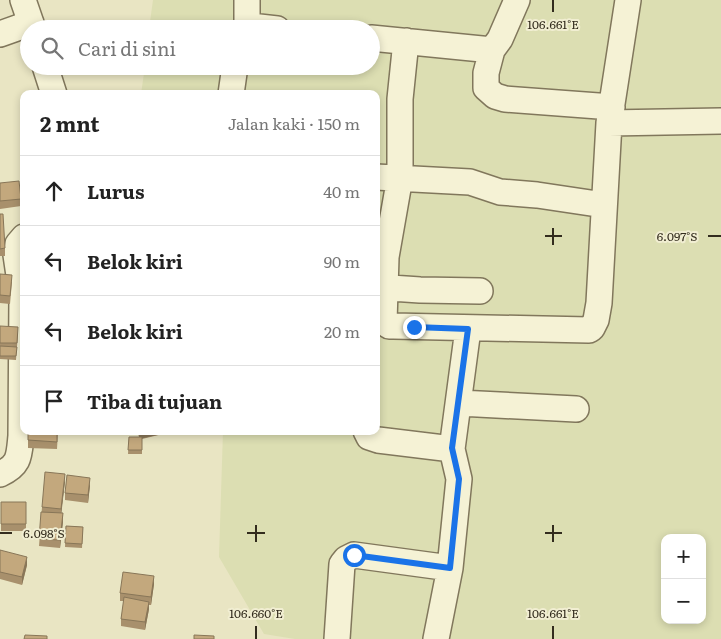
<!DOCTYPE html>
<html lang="id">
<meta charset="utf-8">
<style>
:root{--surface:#fff;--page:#f2f2f2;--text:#222;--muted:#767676;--line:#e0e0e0}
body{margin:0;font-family:Literata,serif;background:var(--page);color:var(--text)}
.controls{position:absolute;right:15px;bottom:15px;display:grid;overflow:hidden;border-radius:10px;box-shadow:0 2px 8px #0003}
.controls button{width:45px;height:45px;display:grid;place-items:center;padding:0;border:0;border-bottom:1px solid var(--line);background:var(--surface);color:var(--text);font:25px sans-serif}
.stop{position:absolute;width:15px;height:15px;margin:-11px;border:4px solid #1a73e8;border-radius:50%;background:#fff}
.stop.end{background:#1a73e8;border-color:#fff;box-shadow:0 1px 5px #0008}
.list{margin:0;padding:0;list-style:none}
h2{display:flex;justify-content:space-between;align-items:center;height:65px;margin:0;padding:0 20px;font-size:21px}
h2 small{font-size:16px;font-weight:400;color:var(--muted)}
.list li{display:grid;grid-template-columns:32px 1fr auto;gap:15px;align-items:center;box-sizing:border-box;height:70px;padding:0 20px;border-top:1px solid var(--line)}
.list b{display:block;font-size:19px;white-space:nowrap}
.list em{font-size:16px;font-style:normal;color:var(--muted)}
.icon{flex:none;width:28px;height:28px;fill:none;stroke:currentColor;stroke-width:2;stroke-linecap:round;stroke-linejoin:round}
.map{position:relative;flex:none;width:721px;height:639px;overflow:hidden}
.search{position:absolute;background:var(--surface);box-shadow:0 2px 8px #0003;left:20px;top:20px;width:360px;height:55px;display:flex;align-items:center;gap:12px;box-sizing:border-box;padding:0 18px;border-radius:28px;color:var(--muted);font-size:19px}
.panel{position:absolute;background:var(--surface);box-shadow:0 2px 8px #0003;left:20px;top:90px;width:360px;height:345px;border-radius:10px}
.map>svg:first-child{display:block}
</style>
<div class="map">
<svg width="721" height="639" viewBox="0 0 721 639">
<rect width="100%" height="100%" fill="#e9e5c3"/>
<!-- farmland -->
<path fill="#dcdeb2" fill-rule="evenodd" d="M153,0H721V639H295L264,634L219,557L223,431H376V94H141L145,66H371V29H149ZM665,538H702V620H665Z"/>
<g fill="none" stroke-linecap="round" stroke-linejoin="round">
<!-- minor casing -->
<g stroke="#81775c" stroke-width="28">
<path id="minor" d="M23,0L33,29
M247,0V24L251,26L277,29
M0,34L31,23
M371,38L492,50L500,39L517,0
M406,41L400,99V177L386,257L384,322L389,326H393L589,330L592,328L596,320L599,303L609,123L628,0
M492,50L486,73V88L495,96L505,99L612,107
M45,66L54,94
M231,94L235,66
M609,123L721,121
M376,177L470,182L500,192L537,195L604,205
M376,287L420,290L480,291
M459,403L576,409
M366,431L369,437L378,440L452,449
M0,474C20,465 19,456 21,436L22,296L16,255L18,244L24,237
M337,639L342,564L346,559L354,555L450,568
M436,639L450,568L459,479L452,449L468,329"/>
</g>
<!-- minor -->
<use href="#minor" stroke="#f5f2d5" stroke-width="25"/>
</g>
<!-- wall -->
<path fill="#a8906c" d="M0,183L21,199V206L0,209Z
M0,214L5,248V256H0Z
M0,274L12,282L10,304L0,303Z
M0,326L18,334L16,360L0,359Z
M28,431H58L57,449L28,448Z
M137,431H171V432L142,439V454H128L129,437H139Z
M175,431H203V434L175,433Z
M65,481L61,513L63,521L60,548L39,546L42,507Z
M90,485L88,503L65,500V493Z
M1,502H26V531H1Z
M66,526L83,527L82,548L65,547Z
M0,550L27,565L22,585L0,579Z
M154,584L151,605H149V609L145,630L121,626V619L124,601H120V593Z"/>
<!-- shaded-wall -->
<path fill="#887658" d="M141,431H171V432L139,439V432Z
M65,474V481L61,517V509Z
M90,478V485L88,503V495Z
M63,513V521L60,548V540Z
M27,557V565L22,585V577Z
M154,576V584L151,605V597Z
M149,602V609L145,630V622Z"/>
<!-- building -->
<path fill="#c3a87d" stroke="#887658" d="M19,181L21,199L0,201V183Z
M0,214H3L5,248L0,249Z
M0,274L12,275L10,296L0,295Z
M0,326L18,327L17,343H0Z
M0,346L17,347L16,356H0Z
M28,431H57V442L28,440Z
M129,437H142V450H128Z
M45,472L65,474L61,509L42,507Z
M67,475L90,478L88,495L65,493Z
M1,502H26V524H1Z
M41,512L63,513L60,540L39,539Z
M66,526L83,527L82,544L65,543Z
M0,550L27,557L22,577L0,572Z
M123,572L154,576L151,597L120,593Z
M124,597L149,602L145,622L121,619Z
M25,635L47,636V639H24Z
M194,635L214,636V639H194Z"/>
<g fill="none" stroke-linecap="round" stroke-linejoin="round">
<!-- route -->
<path stroke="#1a73e8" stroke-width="6" d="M354,555L450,568L459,479L452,448L468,329L414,327"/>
</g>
<!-- ticks -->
<path fill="none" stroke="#332c1e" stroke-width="2" d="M553,0V12M553,228V245M545,236H562M708,236H721M256,525V542M553,525V542M0,533H12M247,533H265M545,533H562M256,626V639M553,626V639"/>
<g font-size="12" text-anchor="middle" fill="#332c1e" stroke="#f1eed2" stroke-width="4" stroke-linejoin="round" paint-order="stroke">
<text x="553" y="29">106.661°E</text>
<text x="677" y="241">6.097°S</text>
<text x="44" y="538">6.098°S</text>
<text x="256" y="618">106.660°E</text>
<text x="553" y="618">106.661°E</text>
</g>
</svg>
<div class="controls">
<button>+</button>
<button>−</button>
</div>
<div class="stop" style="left:354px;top:555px"></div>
<div class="stop end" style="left:414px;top:327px"></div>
<div class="search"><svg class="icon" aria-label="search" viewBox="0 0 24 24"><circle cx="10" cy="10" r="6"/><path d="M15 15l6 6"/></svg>Cari di sini</div>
<section class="panel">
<h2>2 mnt<small>Jalan kaki · 150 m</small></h2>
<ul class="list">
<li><svg class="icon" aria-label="ahead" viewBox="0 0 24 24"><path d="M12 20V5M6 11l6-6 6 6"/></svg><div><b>Lurus</b></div><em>40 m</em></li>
<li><svg class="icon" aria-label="left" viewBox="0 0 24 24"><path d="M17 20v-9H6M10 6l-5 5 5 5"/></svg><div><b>Belok kiri</b></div><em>90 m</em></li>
<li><svg class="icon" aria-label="left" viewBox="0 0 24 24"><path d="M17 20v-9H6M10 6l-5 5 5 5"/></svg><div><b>Belok kiri</b></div><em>20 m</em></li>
<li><svg class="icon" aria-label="arrive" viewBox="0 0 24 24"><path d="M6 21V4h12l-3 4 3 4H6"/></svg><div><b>Tiba di tujuan</b></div></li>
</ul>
</section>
</div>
